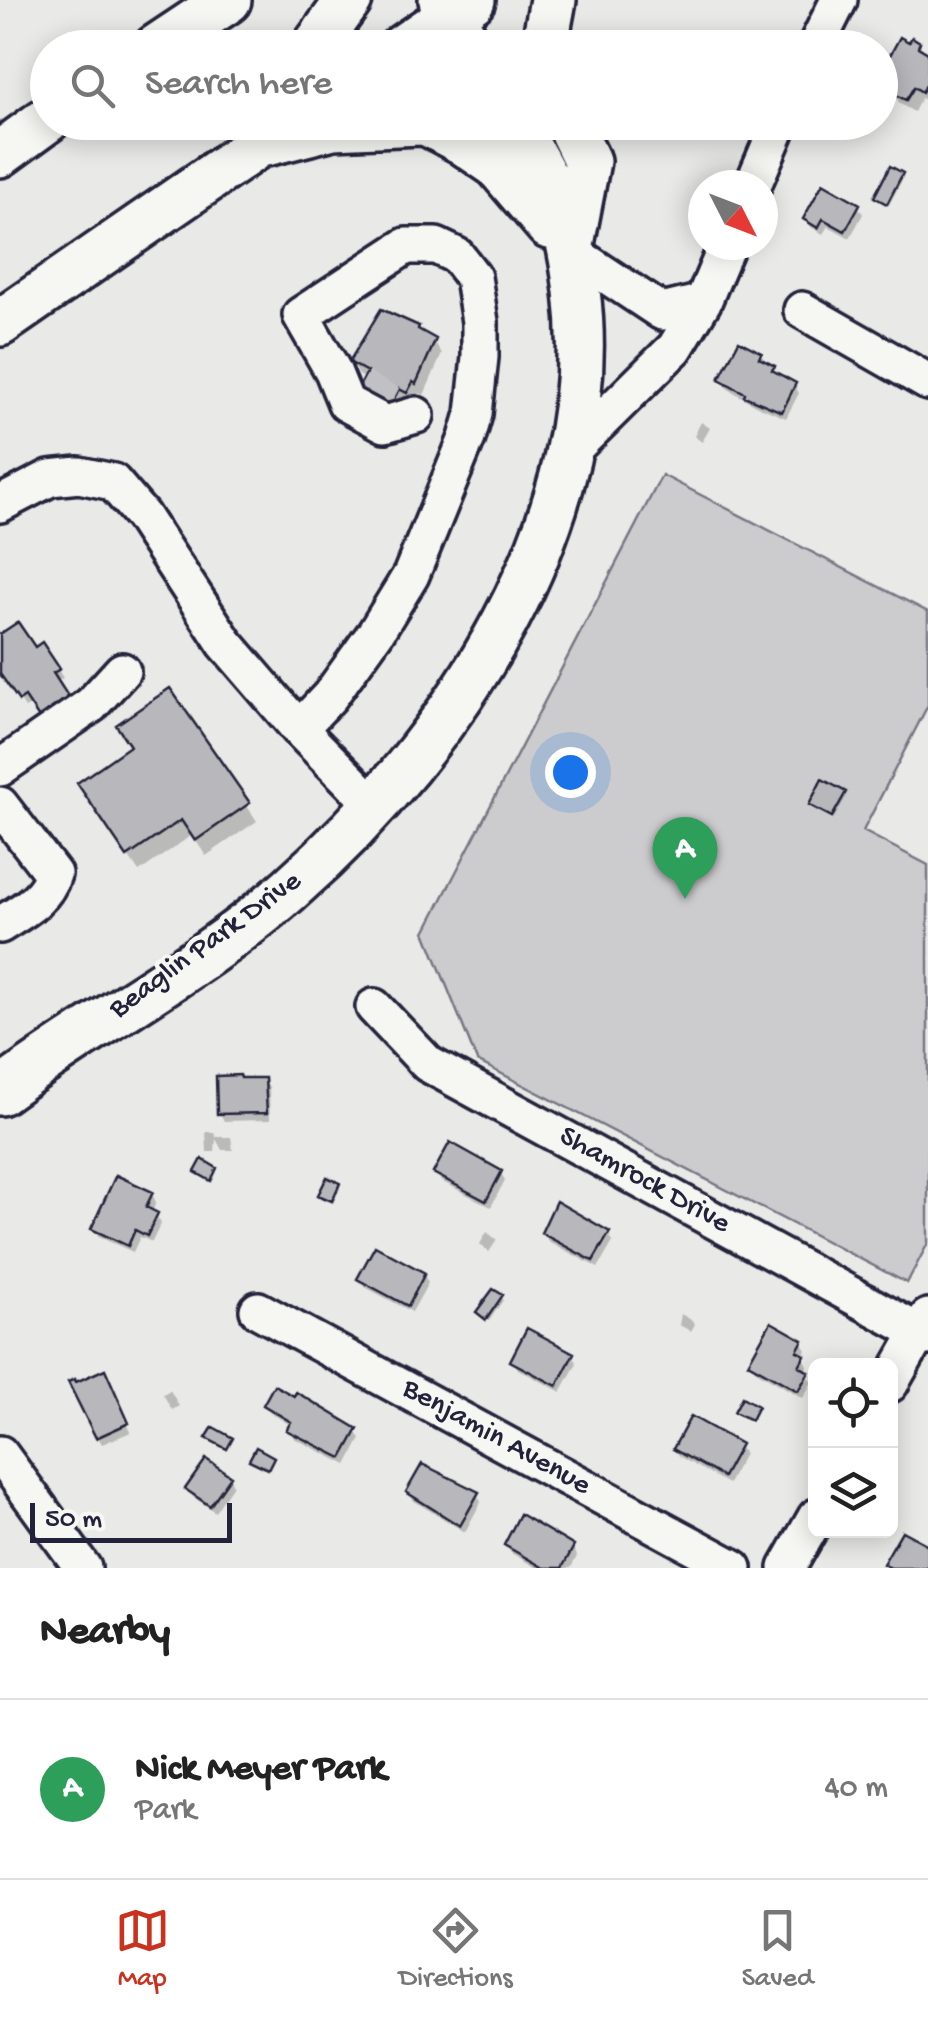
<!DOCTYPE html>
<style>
:root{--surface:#fff;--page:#f6f6f6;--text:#222;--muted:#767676;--line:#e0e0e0;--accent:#c8321e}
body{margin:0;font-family:"Gochi Hand",sans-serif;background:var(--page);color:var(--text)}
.controls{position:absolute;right:30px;bottom:30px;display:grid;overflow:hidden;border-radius:15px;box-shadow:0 5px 25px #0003}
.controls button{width:90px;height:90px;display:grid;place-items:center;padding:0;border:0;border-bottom:2px solid var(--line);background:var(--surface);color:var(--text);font:50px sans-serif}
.compass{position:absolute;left:688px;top:170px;width:90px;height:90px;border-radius:50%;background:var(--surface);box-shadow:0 5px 25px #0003;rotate:132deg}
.scale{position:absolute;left:30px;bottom:25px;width:202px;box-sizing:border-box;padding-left:10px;border:5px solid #22223b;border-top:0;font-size:28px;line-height:35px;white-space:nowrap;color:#22223b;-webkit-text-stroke:8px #f6f6f2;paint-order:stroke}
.you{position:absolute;left:570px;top:772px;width:35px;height:35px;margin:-25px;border:8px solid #fff;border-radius:50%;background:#1a73e8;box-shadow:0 0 0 15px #1a73e833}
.badge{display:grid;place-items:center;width:65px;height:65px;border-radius:50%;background:var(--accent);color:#fff;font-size:32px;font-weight:700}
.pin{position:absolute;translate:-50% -82px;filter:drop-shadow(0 2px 5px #0008)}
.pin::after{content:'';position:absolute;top:52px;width:35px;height:30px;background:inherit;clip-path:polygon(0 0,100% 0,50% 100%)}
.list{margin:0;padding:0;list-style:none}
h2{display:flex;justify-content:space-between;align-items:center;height:130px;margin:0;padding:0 40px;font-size:42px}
h2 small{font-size:32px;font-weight:400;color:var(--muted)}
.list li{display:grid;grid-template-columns:65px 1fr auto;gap:30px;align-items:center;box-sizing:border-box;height:180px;padding:0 40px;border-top:2px solid var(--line)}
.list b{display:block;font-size:38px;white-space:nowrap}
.list p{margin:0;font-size:32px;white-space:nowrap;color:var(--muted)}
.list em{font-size:32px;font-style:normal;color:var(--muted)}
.icon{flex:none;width:55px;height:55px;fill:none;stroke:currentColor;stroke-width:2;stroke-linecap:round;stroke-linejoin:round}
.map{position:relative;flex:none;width:928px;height:1568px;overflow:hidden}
.search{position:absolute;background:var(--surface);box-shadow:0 5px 25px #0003;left:30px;right:30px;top:30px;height:110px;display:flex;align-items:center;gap:25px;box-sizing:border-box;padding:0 35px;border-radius:55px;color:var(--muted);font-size:38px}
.sheet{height:310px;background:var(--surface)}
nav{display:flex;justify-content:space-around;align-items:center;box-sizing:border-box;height:140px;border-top:2px solid var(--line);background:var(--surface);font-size:28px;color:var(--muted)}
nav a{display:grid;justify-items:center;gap:5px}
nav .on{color:var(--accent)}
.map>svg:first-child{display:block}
</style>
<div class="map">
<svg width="928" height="1568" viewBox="0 0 928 1568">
<rect width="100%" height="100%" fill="#e9e9e7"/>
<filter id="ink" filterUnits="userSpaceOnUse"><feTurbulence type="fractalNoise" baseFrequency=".01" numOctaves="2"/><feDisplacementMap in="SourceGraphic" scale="20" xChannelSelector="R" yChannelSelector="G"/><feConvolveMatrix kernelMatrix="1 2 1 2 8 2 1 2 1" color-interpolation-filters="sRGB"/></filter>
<g filter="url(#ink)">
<!-- green -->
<path fill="#ccccce" stroke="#777784" stroke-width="2.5" d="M662,475L928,612V705L863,831L928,865V1243L907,1283L477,1061L425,932Z"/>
<!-- shadow -->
<path fill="#0003" d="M919,44L928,55V102L921,98L914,112L900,104L893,92L897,85L885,70L910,45Z
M902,175L903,178L889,205L879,200L877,197Z
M858,206L863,214L850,238L828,226L823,234L811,227L806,219Z
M418,328L421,334L434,341L442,354L424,395L420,393L414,404L406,400L392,428L367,379L359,375L352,362Z
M761,355L778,376L794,385L799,393L786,418L755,405L727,388L722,379Z
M701,422L710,428L702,442L694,436Z
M0,637L34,650L58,670L63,678L56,682L72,707L45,725L32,704L25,708L0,671Z
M170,691L257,821L206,856L192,835L139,872L90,800L132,748Z
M844,793L846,797L834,818L812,805Z
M264,1080L269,1088L270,1120L224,1121L220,1113Z
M206,1132H214L216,1137H231L233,1150H222L216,1139L215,1152H207Z
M500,1172L505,1180L491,1207L441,1181L436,1173Z
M339,1185L340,1189L333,1203L323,1198L321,1195Z
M152,1194L156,1202L152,1212L161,1223L152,1242L140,1237L133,1252L99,1237L94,1229Z
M487,1232L497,1240L489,1252L480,1244Z
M543,1232L608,1233L613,1242L598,1268L548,1241Z
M424,1275L428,1283L412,1312L365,1287L360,1278Z
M501,1297L503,1300L489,1321L481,1316Z
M681,1314L693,1321L695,1324L691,1331L679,1325Z
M801,1342L806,1350L803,1356L808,1365L804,1372L812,1382L803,1398L756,1371L751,1363Z
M572,1354L577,1363L561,1392L518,1369L513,1361Z
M108,1380L131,1432L102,1444L98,1437Z
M170,1390L179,1406L172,1410L163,1394Z
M266,1405L356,1431L361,1439L347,1465L294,1438L289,1430L292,1426L271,1413Z
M739,1446L744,1454L728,1484L680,1457L675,1449Z
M229,1477L233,1485L215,1512L193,1497L188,1489Z
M409,1492L477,1494L481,1502L465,1532L414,1501Z
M506,1545L573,1548L577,1556L571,1568H537L511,1553Z"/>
<!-- building -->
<path fill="#b8b8bc" stroke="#22223b" stroke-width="2.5" d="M900,37L909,42L912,37L920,42L918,47L928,53V82L922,92L914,87L906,100L890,92L897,78L882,70Z
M890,166L903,173L887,204L874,197Z
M823,183L860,204L845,231L823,219L818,228L803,219Z
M381,309L419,326L418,329L436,339L416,384L413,382L407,393L399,389L385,416L353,400L367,372L349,362Z
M739,341L762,353L759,358L775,366L772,370L796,383L782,412L744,396L745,393L719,379Z
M18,622L35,647L42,642L60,669L53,673L69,698L39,718L25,697L19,701L0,674V634Z
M170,688L250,803L195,841L181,820L127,857L77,783L130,746L116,725Z
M822,779L846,792L832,817L809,805Z
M240,1075L241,1078H265L267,1113L217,1114L216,1076Z
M450,1142L502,1171L486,1201L433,1173Z
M202,1159L217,1168L211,1181L195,1172Z
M116,1175L153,1192L146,1207L158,1213L147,1236L135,1230L128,1246L91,1229Z
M327,1177L340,1183L332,1201L318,1195Z
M556,1201L610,1232L593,1261L541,1233Z
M375,1246L425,1273L408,1306L357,1279Z
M493,1289L503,1295L486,1320L476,1312Z
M771,1322L803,1340L797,1351L805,1355L799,1366L809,1372L798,1391L748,1363Z
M527,1328L574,1353L557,1386L510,1361Z
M105,1369L129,1423L96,1438L68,1382L75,1379L76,1382Z
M274,1385L294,1396L296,1392L358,1429L342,1458L286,1430L291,1422L263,1405Z
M742,1397L758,1406L751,1420L734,1412Z
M691,1416L741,1444L723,1477L673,1449Z
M213,1427L233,1438L227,1449L206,1438Z
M256,1447L274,1457L268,1469L249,1460Z
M206,1459L231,1476L210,1506L185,1489Z
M422,1464L479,1492L460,1526L406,1492Z
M520,1514L574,1546L562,1568H544L504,1545Z
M902,1531L928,1545V1568H891L883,1564Z"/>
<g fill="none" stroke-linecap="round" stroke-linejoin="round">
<!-- minor-tunnel -->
<path stroke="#c1c1c5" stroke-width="35" stroke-dasharray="35 18" stroke-linecap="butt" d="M360,387L391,404"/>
<!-- minor casing -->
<g stroke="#22223b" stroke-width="42">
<path id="minor" d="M815,48L839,0
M753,185L780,122
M570,251L662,312L703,302
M802,310L928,382
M570,452L675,348L703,302L727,245
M0,504L50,478L79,475L113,482L142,516L225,643L299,729L375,806
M299,729L330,696L376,632L411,575L467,438L474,414L480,357V322L473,277L457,256L436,246H406L301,315L333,371L346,403L385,424L416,415
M0,768L91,705L122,671
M0,805L53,874C45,900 22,911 0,925
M374,1007L428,1064L928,1337
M258,1310L734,1568
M890,1384L928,1317
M0,1454L83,1568
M787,1568L816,1517"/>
</g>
<!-- major casing -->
<g stroke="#22223b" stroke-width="52">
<path id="major" d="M442,0L470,48
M156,48L228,0
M314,48L349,0
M402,48L472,0
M544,48L553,0
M426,122L462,141L497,165L549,226
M568,122L587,161L571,244
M266,143L333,126L420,122
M0,154L48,119
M0,323L291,122
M0,1092C94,1022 204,966 291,888C454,745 605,516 577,291C574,267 570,240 562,217C550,184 531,153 514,122"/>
</g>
<!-- minor -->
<use href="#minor" stroke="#f6f6f2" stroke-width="35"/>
<!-- major -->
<use href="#major" stroke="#f6f6f2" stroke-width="45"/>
</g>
</g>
<g text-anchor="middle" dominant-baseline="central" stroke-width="9" stroke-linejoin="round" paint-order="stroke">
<!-- street labels -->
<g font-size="30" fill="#22223b" stroke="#f6f6f2">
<text transform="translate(206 946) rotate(-36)">Beaglin Park Drive</text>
<text transform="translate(644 1181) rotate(29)">Shamrock Drive</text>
<text transform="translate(496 1438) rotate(29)">Benjamin Avenue</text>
</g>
</g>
</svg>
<div class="controls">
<button><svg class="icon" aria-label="locate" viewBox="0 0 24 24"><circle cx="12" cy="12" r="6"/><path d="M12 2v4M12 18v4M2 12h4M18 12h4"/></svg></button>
<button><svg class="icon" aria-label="layers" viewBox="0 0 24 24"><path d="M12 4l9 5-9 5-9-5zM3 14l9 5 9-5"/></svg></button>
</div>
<svg class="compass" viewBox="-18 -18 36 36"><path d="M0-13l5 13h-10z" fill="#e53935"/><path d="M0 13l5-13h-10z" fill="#767676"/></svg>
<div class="scale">50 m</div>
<div class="you"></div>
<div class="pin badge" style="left:685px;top:899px;background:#2e9e5b">A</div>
<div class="search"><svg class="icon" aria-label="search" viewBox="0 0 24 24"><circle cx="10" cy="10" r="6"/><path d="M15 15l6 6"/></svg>Search here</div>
</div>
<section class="sheet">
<h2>Nearby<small></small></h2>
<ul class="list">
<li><span class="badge" style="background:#2e9e5b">A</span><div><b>Nick Meyer Park</b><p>Park</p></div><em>40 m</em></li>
</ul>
</section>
<nav>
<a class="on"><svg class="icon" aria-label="map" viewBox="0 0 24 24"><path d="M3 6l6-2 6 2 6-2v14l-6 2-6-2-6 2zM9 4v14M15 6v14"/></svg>Map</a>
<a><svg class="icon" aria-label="directions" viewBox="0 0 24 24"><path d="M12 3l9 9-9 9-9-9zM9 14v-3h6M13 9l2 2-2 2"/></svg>Directions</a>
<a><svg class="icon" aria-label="saved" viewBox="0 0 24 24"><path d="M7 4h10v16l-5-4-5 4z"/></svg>Saved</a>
</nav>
